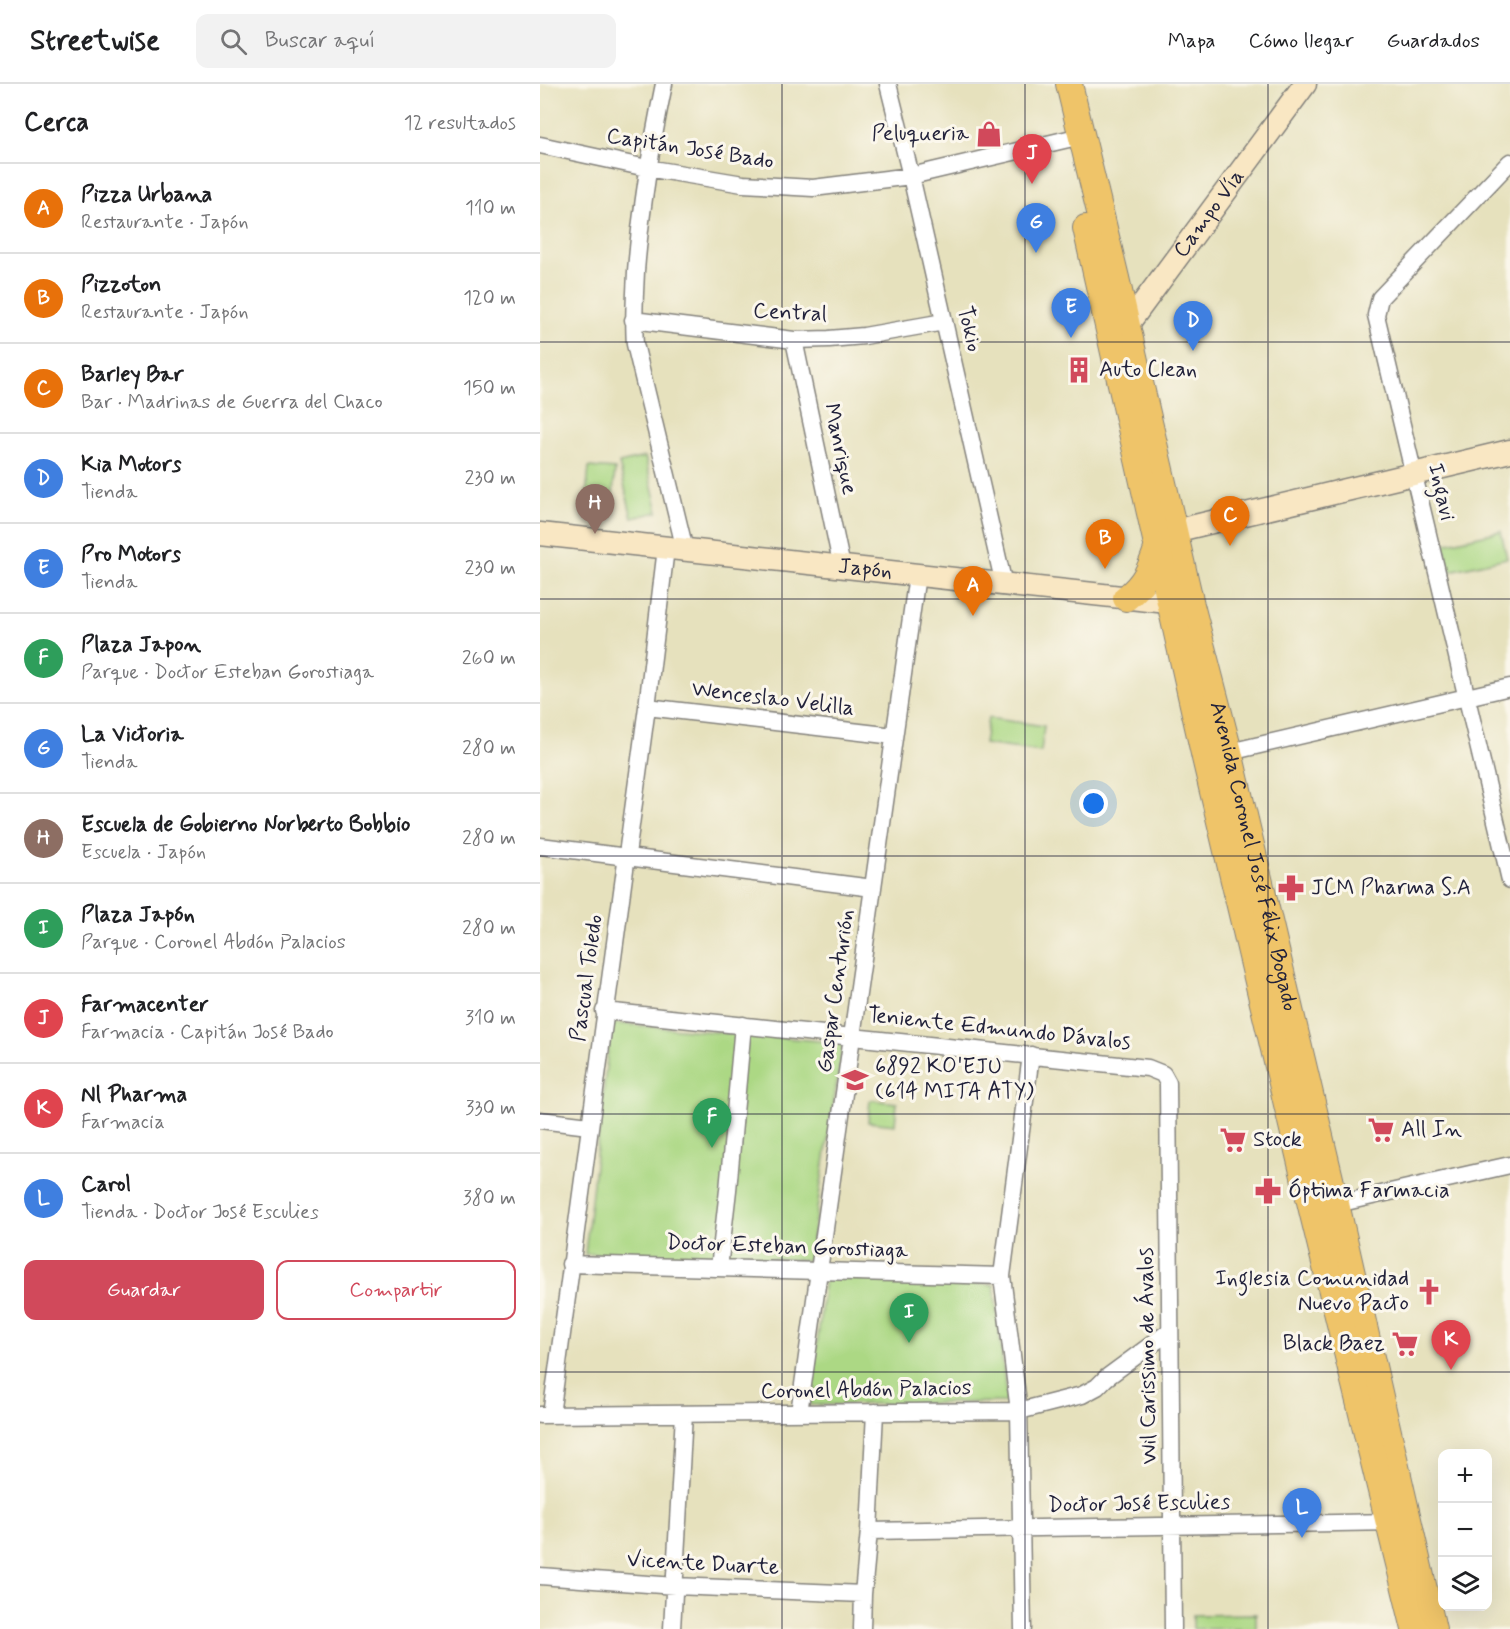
<!DOCTYPE html>
<html lang="es">
<meta charset="utf-8">
<style>
:root{--surface:#fff;--page:#f2f2f2;--text:#202124;--muted:#757577;--line:#e0e0e0;--accent:#d1495b}
body{margin:0;font-family:Mynerve,sans-serif;background:var(--page);color:var(--text)}
.controls{position:absolute;right:18px;bottom:18px;display:grid;overflow:hidden;border-radius:12px;box-shadow:0 6px 24px #0002}
.controls button{width:54px;height:54px;display:grid;place-items:center;padding:0;border:0;border-bottom:2px solid var(--line);background:var(--surface);color:var(--text);font:30px sans-serif}
.you{position:absolute;left:554px;top:720px;width:21px;height:21px;margin:-15px;border:4px solid #fff;border-radius:50%;background:#1a73e8;box-shadow:0 0 0 9px #1a73e833}
.badge{display:grid;place-items:center;width:39px;height:39px;border-radius:50%;background:var(--accent);color:#fff;font-size:20px;font-weight:700}
.pin{position:absolute;translate:-50% -50px;filter:drop-shadow(0 2px 3px #0008)}
.pin::after{content:'';position:absolute;top:32px;width:21px;height:18px;background:inherit;clip-path:polygon(0 0,100% 0,50% 100%)}
.list{margin:0;padding:0;list-style:none}
h2{display:flex;justify-content:space-between;align-items:center;height:78px;margin:0;padding:0 24px;font-size:26px}
h2 small{font-size:20px;font-weight:400;color:var(--muted)}
.list li{display:grid;grid-template-columns:39px 1fr auto;gap:18px;align-items:center;box-sizing:border-box;height:90px;padding:0 24px;border-top:2px solid var(--line)}
.list b{display:block;font-size:22px;white-space:nowrap}
.list p{margin:0;font-size:20px;white-space:nowrap;color:var(--muted)}
.list em{font-size:20px;font-style:normal;color:var(--muted)}
.actions{display:flex;gap:12px;padding:18px 24px}
.actions a{flex:1;padding:14px 0;border:2px solid var(--accent);border-radius:12px;text-align:center;font-size:21px;color:var(--accent)}
.actions .main{background:var(--accent);color:#fff}
.icon{flex:none;width:33px;height:33px;fill:none;stroke:currentColor;stroke-width:2;stroke-linecap:round;stroke-linejoin:round}
.map{position:relative;flex:none;width:970px;height:1545px;overflow:hidden}
header{display:flex;align-items:center;gap:36px;box-sizing:border-box;height:84px;padding:0 30px;background:var(--surface);border-bottom:2px solid var(--line)}
header strong{font-size:28px}
nav{display:flex;gap:33px;margin-inline-start:auto;font-size:21px}
.search{width:420px;height:54px;background:var(--page);display:flex;align-items:center;gap:15px;box-sizing:border-box;padding:0 21px;border-radius:12px;color:var(--muted);font-size:22px}
main{display:flex}
aside{flex:1;background:var(--surface)}
.map>svg:first-child{display:block}
</style>
<header>
<strong>Streetwise</strong>
<div class="search"><svg class="icon" aria-label="search" viewBox="0 0 24 24"><circle cx="10" cy="10" r="6"/><path d="M15 15l6 6"/></svg>Buscar aquí</div>
<nav><a>Mapa</a><a>Cómo llegar</a><a>Guardados</a></nav>
</header>
<main>
<aside>
<h2>Cerca<small>12 resultados</small></h2>
<ul class="list">
<li><span class="badge" style="background:#e8710a">A</span><div><b>Pizza Urbana</b><p>Restaurante · Japón</p></div><em>110 m</em></li>
<li><span class="badge" style="background:#e8710a">B</span><div><b>Pizzoton</b><p>Restaurante · Japón</p></div><em>120 m</em></li>
<li><span class="badge" style="background:#e8710a">C</span><div><b>Barley Bar</b><p>Bar · Madrinas de Guerra del Chaco</p></div><em>150 m</em></li>
<li><span class="badge" style="background:#3f7fe0">D</span><div><b>Kia Motors</b><p>Tienda</p></div><em>230 m</em></li>
<li><span class="badge" style="background:#3f7fe0">E</span><div><b>Pro Motors</b><p>Tienda</p></div><em>230 m</em></li>
<li><span class="badge" style="background:#2e9e5b">F</span><div><b>Plaza Japon</b><p>Parque · Doctor Esteban Gorostiaga</p></div><em>260 m</em></li>
<li><span class="badge" style="background:#3f7fe0">G</span><div><b>La Victoria</b><p>Tienda</p></div><em>280 m</em></li>
<li><span class="badge" style="background:#8d6e63">H</span><div><b>Escuela de Gobierno Norberto Bobbio</b><p>Escuela · Japón</p></div><em>280 m</em></li>
<li><span class="badge" style="background:#2e9e5b">I</span><div><b>Plaza Japón</b><p>Parque · Coronel Abdón Palacios</p></div><em>280 m</em></li>
<li><span class="badge" style="background:#e0444e">J</span><div><b>Farmacenter</b><p>Farmacia · Capitán José Bado</p></div><em>310 m</em></li>
<li><span class="badge" style="background:#e0444e">K</span><div><b>Nl Pharma</b><p>Farmacia</p></div><em>330 m</em></li>
<li><span class="badge" style="background:#3f7fe0">L</span><div><b>Carol</b><p>Tienda · Doctor José Esculies</p></div><em>380 m</em></li>
</ul>
<div class="actions"><a class="main">Guardar</a><a>Compartir</a></div>
</aside>
<div class="map">
<svg width="970" height="1545" viewBox="0 0 970 1545">
<rect width="100%" height="100%" fill="#fbf7ec"/>
<filter id="ink" filterUnits="userSpaceOnUse"><feTurbulence type="fractalNoise" baseFrequency=".0167" numOctaves="2"/><feDisplacementMap in="SourceGraphic" scale="12" xChannelSelector="R" yChannelSelector="G"/><feConvolveMatrix kernelMatrix="1 2 1 2 8 2 1 2 1" color-interpolation-filters="sRGB"/></filter>
<filter id="wash" filterUnits="userSpaceOnUse"><feTurbulence type="fractalNoise" baseFrequency=".008" numOctaves="4" result="noise"/><feDisplacementMap in="SourceGraphic" scale="24" xChannelSelector="R" yChannelSelector="G"/><feGaussianBlur stdDeviation="1.35" result="paint"/><feColorMatrix in="noise" values="0 0 0 0 0 0 0 0 0 0 0 0 0 0 0 0 0 1.4 0 .05"/><feComposite in="paint" operator="in"/></filter>
<g filter="url(#wash)">
<rect width="100%" height="100%" fill="#e6e1bd"/>
<!-- green -->
<path fill="#acd884" stroke="#677d60" stroke-width="1.5" d="M105,373L118,428L92,434L79,379Z
M49,383L75,385L71,434L44,432Z
M961,447L967,474L910,487L904,460Z
M448,634L504,642L501,668L444,660Z
M71,939L303,959L269,1176L45,1170Z
M330,1016L357,1019L355,1041L328,1038Z
M285,1193L454,1201L467,1318L270,1321Z
M716,1530V1545H653V1531Z"/>
</g>
<g filter="url(#ink)">
<g fill="none" stroke-linecap="round" stroke-linejoin="round">
<!-- street casing -->
<g stroke="#84827c" stroke-width="19">
<path id="street" d="M124,0C111,63 101,122 96,187C95,212 93,235 95,260L145,466
M348,0L371,92L464,501
M0,61L107,84L203,100L273,104L371,92L541,52
M970,78L840,214L836,231L970,796
M93,236L254,256L289,255L324,252L404,238
M254,256L302,483
M107,623L354,652
M681,670L970,603
M0,762L333,804
M64,927L608,984L623,990L628,999L633,1545
M0,1036L49,1042
M788,1122L970,1081
M30,1180L462,1192
M179,1184L188,1106L203,941
M259,1329L377,491
M0,1331L479,1327L542,1311L557,1303L566,1294L630,1247
M11,1331L107,623L126,464
M329,1447L856,1438
M0,1492L135,1502L323,1510
M132,1545L144,1330
M322,1545L323,1510L329,1447L335,1328
M483,1545L479,1327L462,1192L491,971"/>
</g>
<!-- secondary casing -->
<g stroke="#84827c" stroke-width="25">
<g id="secondary">
<path id="s1" d="M579,252L765,0"/>
<path d="M634,447L970,367"/>
<path id="s2" d="M0,450L646,520"/>
</g>
</g>
<!-- primary casing -->
<g stroke="#84827c" stroke-width="28">
<g id="primary">
<path id="s3" d="M529,0L576,194L651,521L689,668L796,1120L893,1545"/>
<path d="M546,144L665,674L772,1126L875,1545"/>
<path d="M586,514C605,500 611,484 618,462"/>
</g>
</g>
<!-- street -->
<use href="#street" stroke="#fff" stroke-width="16"/>
<!-- secondary -->
<use href="#secondary" stroke="#f9e7c3" stroke-width="22"/>
<!-- primary -->
<use href="#primary" stroke="#efc469" stroke-width="26"/>
</g>
</g>
<!-- grid -->
<path fill="none" stroke="#22223b" stroke-width="1.5" stroke-opacity="0.55" d="M242,0V1545M485,0V1545M728,0V1545M0,258H970M0,515H970M0,772H970M0,1030H970M0,1288H970"/>
<!-- icons -->
<defs>
<g id="shop-bare" transform="scale(2.07)"><path d="M-5-2.5h2.3a2.7 3.5 0 0 1 5.4 0H5L5.5 6h-11ZM-1.5-2.5h3a1.5 2.3 0 0 0-3 0Z" fill="#d1495b" stroke="#fbf7ec" stroke-width="2.5" paint-order="stroke"/></g>
<g id="building-bare" transform="scale(2.07)"><path d="M-4-6H4V6H1V3H-1V6H-4ZM-2.5-4.3h1.7v1.8h-1.7ZM.8-4.3h1.7v1.8H.8ZM-2.5-1h1.7V.8h-1.7ZM.8-1h1.7V.8H.8Z" fill="#d1495b" stroke="#fbf7ec" stroke-width="2.5" paint-order="stroke"/></g>
<g id="pharmacy-bare" transform="scale(2.07)"><path d="M-2-6h4v4h4v4h-4v4h-4v-4h-4v-4h4Z" fill="#d1495b" stroke="#fbf7ec" stroke-width="2.5" paint-order="stroke"/></g>
<g id="school-bare" transform="scale(2.07)"><path d="M0-5L7-2L0 1L-7-2ZM-4 1L0 2.5L4 1V4Q0 6-4 4Z" fill="#d1495b" stroke="#fbf7ec" stroke-width="2.5" paint-order="stroke"/></g>
<g id="supermarket-bare" transform="scale(2.07)"><path d="M-6-5.5h2.5l.6 2H6L4.5 2H-2.5L-4.4-4H-6ZM-1.5 3.2a1.3 1.3 0 1 0 .1 0ZM3 3.2a1.3 1.3 0 1 0 .1 0Z" fill="#d1495b" stroke="#fbf7ec" stroke-width="2.5" paint-order="stroke"/></g>
<g id="church-bare" transform="scale(2.07)"><path d="M-1.2-6h2.4v3.5h3.3v2.4h-3.3V6h-2.4V-.1h-3.3v-2.4h3.3Z" fill="#d1495b" stroke="#fbf7ec" stroke-width="2.5" paint-order="stroke"/></g>
</defs>
<g fill-rule="evenodd">
<use href="#shop-bare" x="449" y="50"/>
<use href="#building-bare" x="539" y="286"/>
<use href="#pharmacy-bare" x="751" y="804"/>
<use href="#school-bare" x="315" y="996"/>
<use href="#supermarket-bare" x="841" y="1046"/>
<use href="#supermarket-bare" x="693" y="1056"/>
<use href="#pharmacy-bare" x="728" y="1107"/>
<use href="#church-bare" x="889" y="1208"/>
<use href="#supermarket-bare" x="865" y="1260"/>
</g>
<g text-anchor="middle" dominant-baseline="central" stroke-width="6" stroke-linejoin="round" paint-order="stroke">
<!-- poi labels -->
<g font-size="22" fill="#22223b" stroke="#fbf7ec" text-anchor="start">
<text x="429" y="50" text-anchor="end">Peluqueria</text>
<text x="559" y="286">Auto Clean</text>
<text x="771" y="804">JCM Pharma S.A</text>
<text x="335" y="983">6892 KO'EJU<tspan x="335" dy="25">(614 MITA ATY)</tspan></text>
<text x="861" y="1046">All In</text>
<text x="713" y="1056">Stock</text>
<text x="748" y="1107">Óptima Farmacia</text>
<text x="869" y="1195" text-anchor="end">Inglesia Comunidad<tspan x="869" dy="25">Nuevo Pacto</tspan></text>
<text x="845" y="1260" text-anchor="end">Black Baez</text>
</g>
<!-- street labels -->
<g font-size="22" fill="#22223b" stroke="#fbf7ec">
<text transform="translate(150 65) rotate(9)">Capitán José Bado</text>
<text stroke="none"><textPath href="#s1" startOffset="152">Campo Vía</textPath></text>
<text transform="translate(250 229) rotate(3)">Central</text>
<text transform="translate(429 245) rotate(77)">Tokio</text>
<text transform="translate(300 365) rotate(78)">Manrique</text>
<text transform="translate(901 408) rotate(77)">Ingavi</text>
<text stroke="none"><textPath href="#s2" startOffset="327">Japón</textPath></text>
<text transform="translate(233 615) rotate(7)">Wenceslao Velilla</text>
<text stroke="none"><textPath href="#s3" startOffset="794">Avenida Coronel José Félix Bogado</textPath></text>
<text transform="translate(47 894) rotate(-82)">Pascual Toledo</text>
<text transform="translate(296 907) rotate(-82)">Gaspar Centurión</text>
<text transform="translate(459 945) rotate(6)">Teniente Edmundo Dávalos</text>
<text transform="translate(247 1163) rotate(2)">Doctor Esteban Gorostiaga</text>
<text transform="translate(608 1272) rotate(-91)">Wil Carissimo de Ávalos</text>
<text transform="translate(326 1306) rotate(-1)">Coronel Abdón Palacios</text>
<text transform="translate(599 1420) rotate(-1)">Doctor José Esculies</text>
<text transform="translate(163 1480) rotate(3)">Vicente Duarte</text>
</g>
</g>
</svg>
<div class="controls">
<button>+</button>
<button>−</button>
<button><svg class="icon" aria-label="layers" viewBox="0 0 24 24"><path d="M12 4l9 5-9 5-9-5zM3 14l9 5 9-5"/></svg></button>
</div>
<div class="you"></div>
<div class="pin badge" style="left:433px;top:532px;background:#e8710a">A</div>
<div class="pin badge" style="left:565px;top:485px;background:#e8710a">B</div>
<div class="pin badge" style="left:690px;top:462px;background:#e8710a">C</div>
<div class="pin badge" style="left:653px;top:267px;background:#3f7fe0">D</div>
<div class="pin badge" style="left:531px;top:254px;background:#3f7fe0">E</div>
<div class="pin badge" style="left:172px;top:1064px;background:#2e9e5b">F</div>
<div class="pin badge" style="left:496px;top:169px;background:#3f7fe0">G</div>
<div class="pin badge" style="left:55px;top:450px;background:#8d6e63">H</div>
<div class="pin badge" style="left:369px;top:1259px;background:#2e9e5b">I</div>
<div class="pin badge" style="left:492px;top:100px;background:#e0444e">J</div>
<div class="pin badge" style="left:911px;top:1286px;background:#e0444e">K</div>
<div class="pin badge" style="left:762px;top:1454px;background:#3f7fe0">L</div>
</div>
</main>
